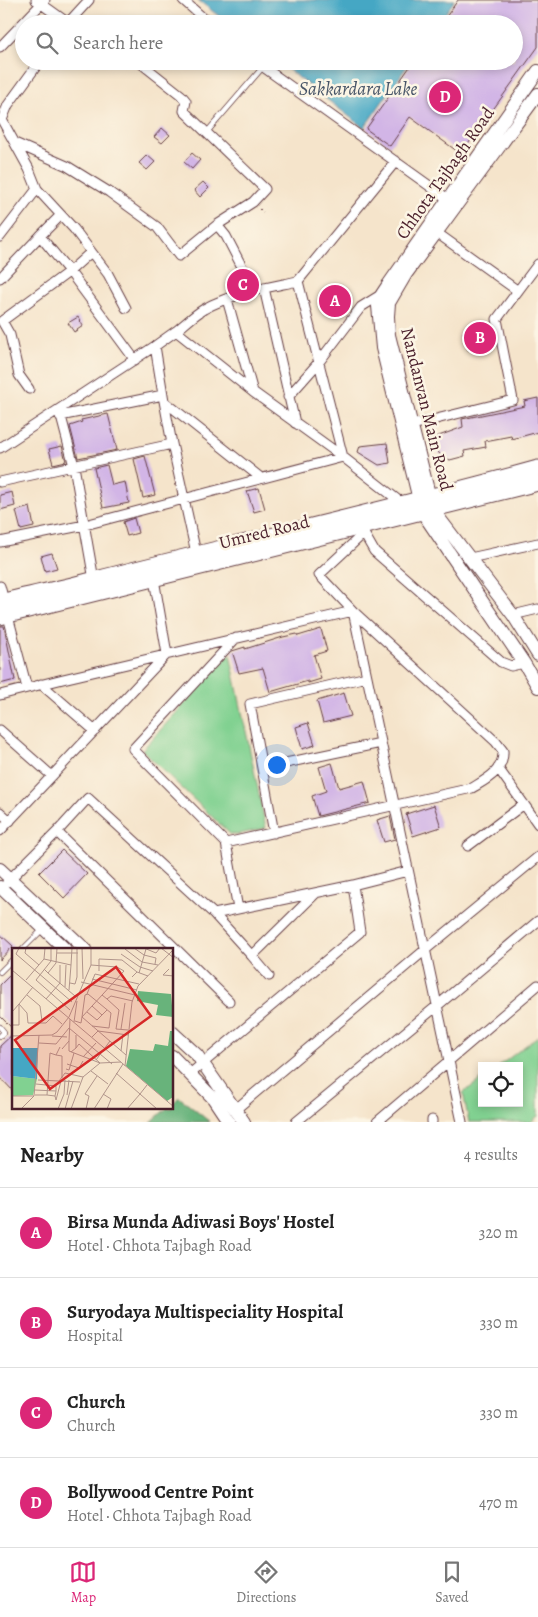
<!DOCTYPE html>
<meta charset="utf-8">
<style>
:root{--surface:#fff;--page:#f2f2f2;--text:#222;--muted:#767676;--line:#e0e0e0;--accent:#db2777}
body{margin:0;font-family:Alegreya,serif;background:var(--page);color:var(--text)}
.controls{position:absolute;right:15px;bottom:15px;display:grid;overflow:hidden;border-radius:0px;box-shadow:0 2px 8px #0003}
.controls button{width:45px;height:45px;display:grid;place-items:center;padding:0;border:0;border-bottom:1px solid var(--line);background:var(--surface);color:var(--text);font:25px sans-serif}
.you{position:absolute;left:276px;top:764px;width:18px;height:18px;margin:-12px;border:4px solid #fff;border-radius:50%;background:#1a73e8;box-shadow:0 0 0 8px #1a73e833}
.badge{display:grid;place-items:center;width:32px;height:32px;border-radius:50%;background:var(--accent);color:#fff;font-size:16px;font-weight:700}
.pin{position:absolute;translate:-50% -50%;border:2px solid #fff;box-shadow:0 1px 5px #0006}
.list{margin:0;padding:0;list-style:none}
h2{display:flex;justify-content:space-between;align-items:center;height:65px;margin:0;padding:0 20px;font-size:21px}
h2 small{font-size:16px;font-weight:400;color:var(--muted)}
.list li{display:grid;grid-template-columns:32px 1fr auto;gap:15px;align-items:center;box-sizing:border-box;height:90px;padding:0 20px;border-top:1px solid var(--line)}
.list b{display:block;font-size:19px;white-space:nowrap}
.list p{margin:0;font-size:16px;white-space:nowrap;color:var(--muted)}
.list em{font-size:16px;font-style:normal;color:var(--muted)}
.icon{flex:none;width:28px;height:28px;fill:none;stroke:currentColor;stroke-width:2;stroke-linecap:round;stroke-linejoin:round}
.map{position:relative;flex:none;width:538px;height:1122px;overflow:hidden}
.search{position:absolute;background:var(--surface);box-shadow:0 2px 8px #0003;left:15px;right:15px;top:15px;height:55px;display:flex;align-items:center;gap:12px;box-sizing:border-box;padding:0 18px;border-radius:28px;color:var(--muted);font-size:19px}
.sheet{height:425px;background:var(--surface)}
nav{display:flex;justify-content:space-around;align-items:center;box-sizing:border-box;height:70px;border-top:1px solid var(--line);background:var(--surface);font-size:14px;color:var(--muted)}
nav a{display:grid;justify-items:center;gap:2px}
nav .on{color:var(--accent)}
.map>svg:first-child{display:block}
</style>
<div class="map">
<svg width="538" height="1122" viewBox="0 0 538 1122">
<rect width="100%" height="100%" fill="#fcf5e5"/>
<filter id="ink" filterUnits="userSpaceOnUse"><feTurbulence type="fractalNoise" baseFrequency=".02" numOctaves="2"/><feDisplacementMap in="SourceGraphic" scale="10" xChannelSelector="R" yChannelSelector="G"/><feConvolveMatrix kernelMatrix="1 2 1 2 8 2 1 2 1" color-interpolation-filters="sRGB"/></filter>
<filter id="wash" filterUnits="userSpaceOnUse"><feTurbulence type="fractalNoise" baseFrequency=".0096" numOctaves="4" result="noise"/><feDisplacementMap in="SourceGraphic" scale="20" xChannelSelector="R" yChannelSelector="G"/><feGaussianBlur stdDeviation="1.12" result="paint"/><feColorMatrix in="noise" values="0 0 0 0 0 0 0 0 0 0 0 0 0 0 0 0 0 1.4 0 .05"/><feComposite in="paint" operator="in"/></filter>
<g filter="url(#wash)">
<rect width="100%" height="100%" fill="#f5e4cb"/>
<!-- green -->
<path fill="#81d191" stroke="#66785e" d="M230,654L266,828L236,835L230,834L142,750Z
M538,1036V1116L531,1122H469L463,1093L482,1079V1103H519V1066H499Z"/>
<!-- forest -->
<path fill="#68b37b" stroke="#596953" d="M179,1097L210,1122H151L167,1108H172L173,1103Z"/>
<!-- water -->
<path fill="#45a7c4" stroke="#486378" d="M198,0H455L438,24H229Z
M277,61H411L364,128Z"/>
<g id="blocks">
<!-- building -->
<path fill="#d2b5e6" d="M458,0H538V47L461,154L410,117L390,146L366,129L414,61H514V24H441Z
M162,128L170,135L162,143L154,137Z
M192,153L200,160L192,169L184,162Z
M147,155L155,162L147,170L139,163Z
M203,182L209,188L200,197L194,190Z
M78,317L83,326L74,332L68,323Z
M490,324L495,343L468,350L463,332Z
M538,398V432L512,439L511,436L485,441L486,447L464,451L465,456L450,460L441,456L437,450L436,437L463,427L462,419L525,406L524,401Z
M108,414L117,450L78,458L70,426L82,422L81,420Z
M387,443L390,463L379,465L358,452L360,446Z
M62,446L66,461L53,464L49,449Z
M145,456L155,495L143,498L134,459Z
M107,465L112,485L125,482L129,503L103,508L94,468Z
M259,488L265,509L254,512L247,491Z
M12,492L15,506L0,510V495Z
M30,507L34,527L21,530L16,511Z
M134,518L138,533L127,536L123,522Z
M52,553L57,568L45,571L41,556Z
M0,626H4L15,680L0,684Z
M321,629L327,651L314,655L321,679L308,683V681L270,692L263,668L239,673L232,651L245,647V649L283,637L297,634L298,636Z
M344,693L351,716L323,723L317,701Z
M308,723L315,745L302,749L296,727Z
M332,763L339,788L364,781L370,803L318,816L312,796L326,791L319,767Z
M434,805L441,827L413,836L406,814Z
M390,816L395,839L384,842L377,820Z
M62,850L87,874L64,898L39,873Z
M0,934L13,946L0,960Z
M14,971V1030L0,1016V985Z
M14,1033V1092L0,1077V1046Z"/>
</g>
</g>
<g filter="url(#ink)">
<use href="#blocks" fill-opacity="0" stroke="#643d43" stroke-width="1"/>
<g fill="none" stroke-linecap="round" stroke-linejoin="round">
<!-- lane casing -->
<g stroke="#643d43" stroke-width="6">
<path id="lane" d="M207,132L263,67
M23,949L43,929
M0,972L14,958
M0,1027L4,1032L0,1036"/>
</g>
<!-- street casing -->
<g stroke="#643d43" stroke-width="11">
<path id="street" d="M36,0L68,23L71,24
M183,0L210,24
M67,24L89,0
M0,47L45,0
M138,61L181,95L186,101L184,111L265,189L253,202L217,225L226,236L254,290
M255,61L452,202
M15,143L67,166L109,192L157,227L179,256L217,225
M37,189L74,229L108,274L126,308
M61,215L40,236L73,276L135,360
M437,233L518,291
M0,237L37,189L29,169L2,120L8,105L40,61
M0,278L40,236
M264,288L295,423
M176,331C185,324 194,315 204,309C233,293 266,288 298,281
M155,346L164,401L261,478
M29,389L19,375L10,335L2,321L70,271L91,252
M253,392L343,457L403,504L404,506
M288,397L319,362L361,307L382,294
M59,409L74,466L94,580
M60,416L163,395
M412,425L513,400L497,319L538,264
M172,444L196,553
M0,448L155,346L176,331L253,392L227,299
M0,482L172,444L164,401
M362,530L374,551L501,662L511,666L524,663
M0,542L85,525L343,457L298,281L396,161
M470,558L538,543
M0,586L27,688
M353,611L462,1122
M513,615L538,609
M236,638L133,749L226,843L472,788C487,779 504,771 503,751L496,742L353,611
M41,684L95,731
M0,695L63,679L353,611L319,575L363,534
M0,730L52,776
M262,768L250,704L367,677
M498,768L538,824
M0,812L10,821
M0,831L167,654L154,579
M57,832L229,1001
M274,833L262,768L381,743
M226,843L238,909
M468,846L524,804
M7,882L57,832L88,798L214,914L353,885
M214,914L252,956L316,893
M252,956L269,976
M190,1074L360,932L353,885L408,871
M236,1109L425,950L538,857
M432,1120V1122
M296,1122L437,1006L538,921
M377,1122L538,985"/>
</g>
<!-- secondary casing -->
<g stroke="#643d43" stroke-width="14">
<path id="secondary" d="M538,71L388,285L382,294L378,306L382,348L422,512L524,663L538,687
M538,94L406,274L389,303L388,316L389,335L433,510L513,615L538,655
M0,869L85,949
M0,887L65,949
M172,1032L197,1055L244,1122
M172,1056L213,1098L229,1122"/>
</g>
<!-- primary casing -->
<g stroke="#643d43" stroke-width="17">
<path id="primary" d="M0,602C31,594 62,588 92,580C241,542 390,509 538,468
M0,617L538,483"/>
</g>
<!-- path -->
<path stroke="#643d43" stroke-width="2" stroke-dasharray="1 4" stroke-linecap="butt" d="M260,209V211L263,212"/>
<!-- lane -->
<use href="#lane" stroke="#fff" stroke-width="4.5"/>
<!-- street -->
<use href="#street" stroke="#fff" stroke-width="9"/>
<!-- secondary -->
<use href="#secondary" stroke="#fff" stroke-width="12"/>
<!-- primary -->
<use href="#primary" stroke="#fff" stroke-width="15"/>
</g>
</g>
<g text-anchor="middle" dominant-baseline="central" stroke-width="5" stroke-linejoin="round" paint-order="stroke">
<!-- street labels -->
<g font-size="18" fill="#4a1f2b" stroke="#fcf5e5">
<text transform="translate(445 173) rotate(-55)">Chhota Tajbagh Road</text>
<text transform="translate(427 409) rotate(76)">Nandanvan Main Road</text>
<text transform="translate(264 532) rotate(-14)">Umred Road</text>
</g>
<!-- water labels -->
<g font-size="19" font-style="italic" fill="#485568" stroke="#fcf5e5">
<text x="358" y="89">Sakkardara Lake</text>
</g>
</g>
<!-- overview -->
<g transform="translate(12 948)">
<rect width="161" height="161" fill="#f5e4cb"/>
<path d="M0,128L25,131L21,147L0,148Z" fill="#81d191"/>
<path d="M126,43L159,46L161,69L144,67L146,57L125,53ZM158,83H161V149L155,153L114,118L118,101L141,103L143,96L156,98Z" fill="#68b37b"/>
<path d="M0,100H26L25,131L0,128Z" fill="#45a7c4"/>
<path fill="none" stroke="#b1958b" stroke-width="1" d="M7,0L4,6L60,54M14,0L13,5L27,17M39,0V13L24,32L58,62M70,0L71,31M122,0L132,7L144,10L143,16M132,0L144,5L148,0M149,0L162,10M113,1L130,14L146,17M45,5H66M109,6L128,19L141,23M32,11L59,17L60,0M32,21L36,25L44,15L45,0M157,21L151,27L162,28M0,22L162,159M87,23V11L110,12L125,24M36,25L63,48M127,25L134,1M120,29L125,24L136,28M80,31L125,42M14,32L32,11L33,0M69,34L123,47M58,35L63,36L65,29V0M53,39L54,17M57,42L59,17M75,46L83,26L127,36M15,47L28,58L30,73M90,47L95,51L99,48L121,53M34,51L48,35V17M95,51L107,62L104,81L116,82M80,58L90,67L95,62M0,64L7,56L15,65L16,75H34L41,68L50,76M75,64L85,72L90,67M70,69L112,23L105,19L79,17M70,69L73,47L76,46L99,65L97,80L80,78M63,73L69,75L70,69L114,107M62,74L65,53M0,77H7V56L21,39M109,81L113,55M0,88L40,87L45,84L57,69L79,17V0M40,88L55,89M80,89L86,83L116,87M57,93L58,71M27,95L44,96L57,80L100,116M50,101L57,93V103L88,115L109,114M109,103L111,86M59,104L64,100V87M44,107L50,108V130M71,109L84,95M84,112L98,93M55,116L67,120L71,113M113,118L120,54L126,38L162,1M54,121L57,122L62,105M79,123L96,136M104,125L128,146L135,137M26,132L47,133L53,125L71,129L88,115L67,96L64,100M24,136L44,138V143M23,142L44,143L43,148L35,147M91,146L99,151L95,161M23,147H35L38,105L44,107L48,99M55,147L57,132M0,148H22L9,161M22,148L27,87M43,148L44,152L49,133L68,134M46,161L52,146L53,132M53,161L61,133M59,161L71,129M74,161L77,148L73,146L85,128M82,161L111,116M115,161L128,146L145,161"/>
<path fill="#d62828" fill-opacity="0.15" stroke="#d62828" stroke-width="2.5" d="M104,19L139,68L38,141L3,92Z"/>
<rect width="161" height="161" fill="none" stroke="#4a1f2b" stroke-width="2.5"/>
</g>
</svg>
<div class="controls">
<button><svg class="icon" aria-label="locate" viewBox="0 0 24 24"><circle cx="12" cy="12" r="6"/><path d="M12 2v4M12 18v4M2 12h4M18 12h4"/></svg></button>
</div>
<div class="you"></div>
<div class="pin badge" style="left:335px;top:301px">A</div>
<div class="pin badge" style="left:480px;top:338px">B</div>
<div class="pin badge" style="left:243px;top:285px">C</div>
<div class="pin badge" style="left:445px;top:97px">D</div>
<div class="search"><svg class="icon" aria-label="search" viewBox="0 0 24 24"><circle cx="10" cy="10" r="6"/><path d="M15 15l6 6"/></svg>Search here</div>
</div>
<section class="sheet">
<h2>Nearby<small>4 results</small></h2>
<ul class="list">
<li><span class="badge">A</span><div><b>Birsa Munda Adiwasi Boys' Hostel</b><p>Hotel · Chhota Tajbagh Road</p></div><em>320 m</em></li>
<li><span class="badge">B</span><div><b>Suryodaya Multispeciality Hospital</b><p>Hospital</p></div><em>330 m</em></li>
<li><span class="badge">C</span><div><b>Church</b><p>Church</p></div><em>330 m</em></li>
<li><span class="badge">D</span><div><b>Bollywood Centre Point</b><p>Hotel · Chhota Tajbagh Road</p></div><em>470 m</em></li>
</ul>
</section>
<nav>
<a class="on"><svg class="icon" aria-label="map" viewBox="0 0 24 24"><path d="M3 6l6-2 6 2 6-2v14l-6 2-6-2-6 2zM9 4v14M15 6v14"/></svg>Map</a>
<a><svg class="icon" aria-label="directions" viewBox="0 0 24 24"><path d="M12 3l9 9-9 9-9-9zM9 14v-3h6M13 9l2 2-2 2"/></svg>Directions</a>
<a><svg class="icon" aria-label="saved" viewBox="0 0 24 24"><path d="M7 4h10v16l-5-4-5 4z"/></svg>Saved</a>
</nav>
